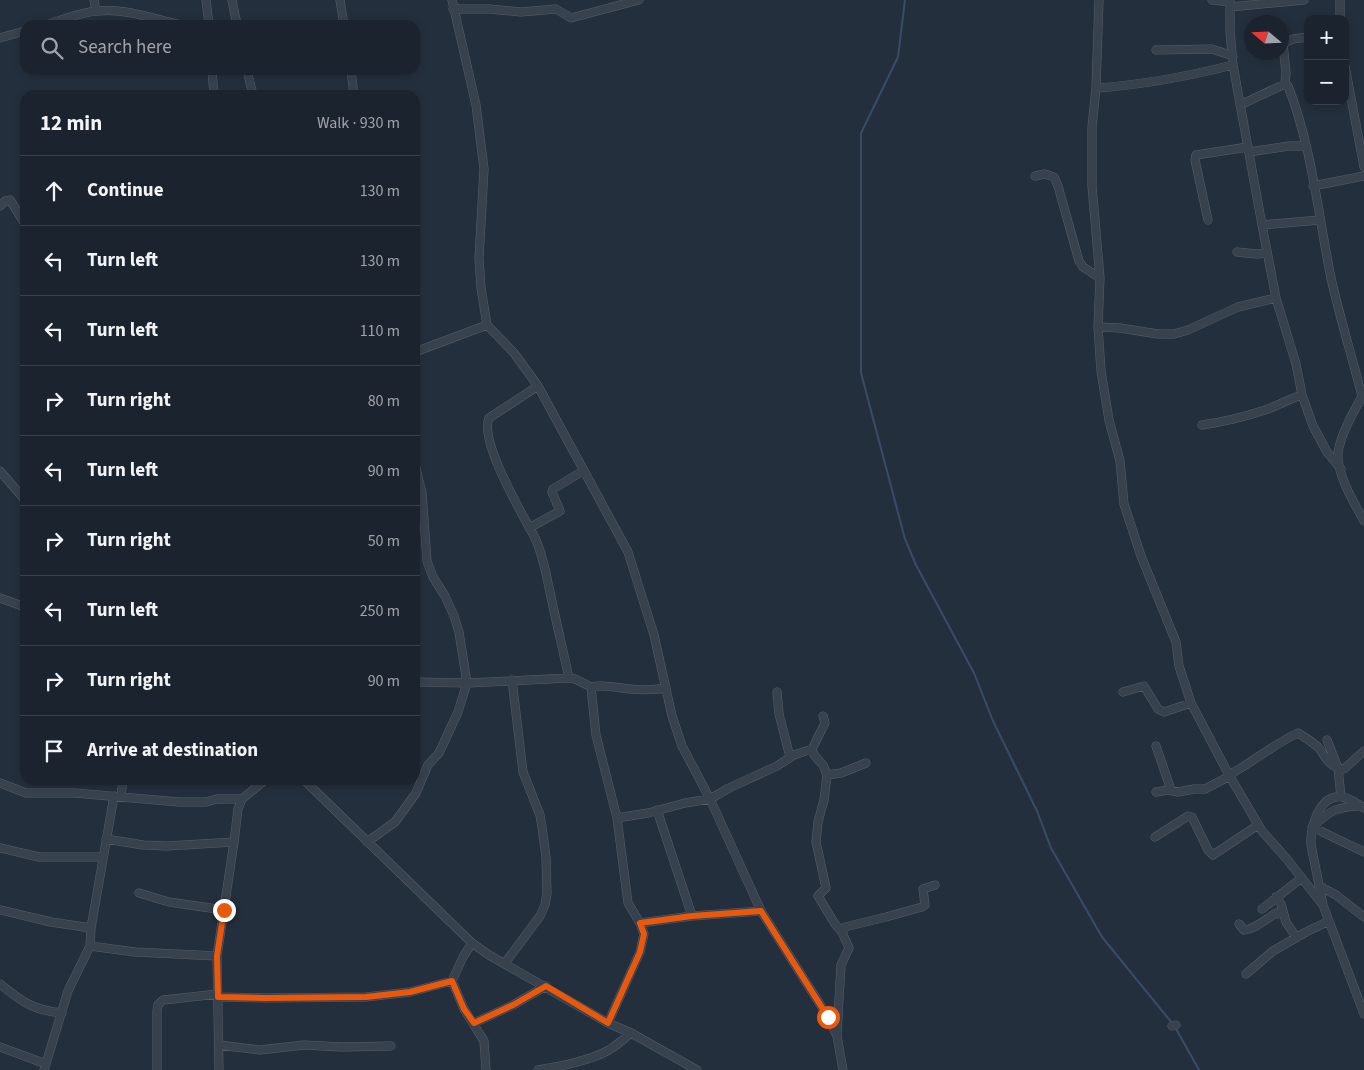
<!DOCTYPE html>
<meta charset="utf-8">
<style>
:root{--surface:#1b232e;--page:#282f3a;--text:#f1f3f6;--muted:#a0a4aa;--line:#39404a}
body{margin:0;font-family:"Source Sans 3",sans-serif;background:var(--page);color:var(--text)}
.controls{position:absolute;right:15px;top:15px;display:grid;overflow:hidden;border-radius:10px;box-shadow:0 2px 8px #0003}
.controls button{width:45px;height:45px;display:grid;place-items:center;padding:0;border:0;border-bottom:1px solid var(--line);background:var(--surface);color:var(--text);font:25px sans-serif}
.compass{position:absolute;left:1244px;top:15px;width:45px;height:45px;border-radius:50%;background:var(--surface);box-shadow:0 2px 8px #0003;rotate:289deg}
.stop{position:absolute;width:15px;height:15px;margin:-11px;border:4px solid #ea580c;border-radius:50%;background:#fff}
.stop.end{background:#ea580c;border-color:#fff;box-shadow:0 1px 5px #0008}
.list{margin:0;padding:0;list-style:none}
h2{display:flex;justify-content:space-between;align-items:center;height:65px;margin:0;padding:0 20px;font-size:21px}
h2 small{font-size:16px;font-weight:400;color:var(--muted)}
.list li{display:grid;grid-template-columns:32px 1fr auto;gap:15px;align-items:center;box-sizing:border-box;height:70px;padding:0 20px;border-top:1px solid var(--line)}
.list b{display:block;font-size:19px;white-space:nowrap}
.list em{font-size:16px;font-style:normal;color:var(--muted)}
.icon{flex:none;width:28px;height:28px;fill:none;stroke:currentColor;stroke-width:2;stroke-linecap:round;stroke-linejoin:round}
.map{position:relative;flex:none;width:1364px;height:1070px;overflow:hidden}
.search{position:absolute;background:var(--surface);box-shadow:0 2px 8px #0003;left:20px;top:20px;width:400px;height:55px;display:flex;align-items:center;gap:12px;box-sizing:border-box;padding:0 18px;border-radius:15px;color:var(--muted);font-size:19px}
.panel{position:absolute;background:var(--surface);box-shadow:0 2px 8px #0003;left:20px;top:90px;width:400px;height:695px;border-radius:15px}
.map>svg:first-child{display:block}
</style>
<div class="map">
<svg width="1364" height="1070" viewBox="0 0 1364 1070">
<rect width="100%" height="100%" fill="#242f3e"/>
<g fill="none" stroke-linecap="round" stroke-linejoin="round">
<!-- stream -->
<path stroke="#394c67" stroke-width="2" d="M905,0L898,57L861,133V373L905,539L916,565L974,673L993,721L1037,811L1051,848L1102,937L1172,1023
M1175,1027L1199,1070"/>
<!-- minor casing -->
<g stroke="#565f6c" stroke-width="9">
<path id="minor" d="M94,0L96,11
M206,0L209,25
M232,0L237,25
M340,0L344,25
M452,0L476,105L484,169L479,259L481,288L487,325L514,353L538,386L628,552L654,635L672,716L682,746L710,799L761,911L828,1017L837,1036L843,1070
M1099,0L1096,88L1092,127V186L1100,278L1098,327L1101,371L1109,420L1120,461L1124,504L1141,556L1176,642L1179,666L1191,703L1229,775L1262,831L1286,858L1323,905
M1212,0L1230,2
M1230,0V31L1233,65L1262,225L1276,298L1296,364L1302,395L1313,426L1327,452L1341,469
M1230,7L1304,0
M453,9H489L521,12L556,9L571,18L639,0
M1340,19V0
M46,25C62,20 80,12 98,11C125,8 154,19 181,25
M0,38L25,31
M1156,50L1212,49L1233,56
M1345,66L1364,167
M212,70L214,95
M247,70L253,95
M351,70L354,95
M1285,84L1286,73L1283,44L1293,39L1308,37
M1096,88C1142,85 1189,76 1233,65
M1240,105L1285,84L1288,86C1312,147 1318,214 1331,278C1340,318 1352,357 1362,396
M1249,152L1289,146H1306
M1035,176L1045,174L1054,177L1058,186L1079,261L1083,267L1100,278
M1313,186L1364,176
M0,206L5,201L10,200L25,224
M1208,220L1195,160L1196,155L1248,147
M1262,225L1320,220
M1237,252L1257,254L1267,253
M1098,327L1120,328L1158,334H1174L1188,330L1238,307L1276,298
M415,352L487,325
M538,386L489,418C479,442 523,515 535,538C543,555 546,574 550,592C556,621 563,650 569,678
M1364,393C1355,409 1340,435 1338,453C1336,473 1354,503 1364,521
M1202,425C1223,422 1244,417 1265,410C1277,406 1289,399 1302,395
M0,471L25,500
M529,528L560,511L552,492L553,489L583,471
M0,598L25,607
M415,682L467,683L569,678L575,679L591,687C604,684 617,688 630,689C642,690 654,690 666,688
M591,687L596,735L617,818L628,903L640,923L644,934L640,952L608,1023
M777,692L779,714L790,757
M1123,692L1144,686L1158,709L1164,712L1191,703
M823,716L825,723L812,749L814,755L823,765L827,775L824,800L818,822L816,842L826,888L818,896L835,924L842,932
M1327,740L1338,768L1341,797
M1156,746L1171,790
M827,775L841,773L866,763
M1229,775C1253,762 1274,744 1298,733C1305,737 1312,742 1318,747C1327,758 1328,767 1344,769L1364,751
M304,780L472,943L489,955L608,1023L631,1033L697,1070
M0,783L26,793H75L179,802H206L217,799H242
M1156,792L1168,790L1178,792L1194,789H1205L1230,776
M121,796L123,780
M1364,808C1358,804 1349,798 1342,797C1319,794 1310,828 1311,845L1323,905L1364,1014
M657,810L692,916
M617,818L648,813L685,803L710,799L729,788L777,766L794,755L812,749
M1314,826C1329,811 1337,807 1358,806
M1312,827L1364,852
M1155,837L1188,816L1192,817L1208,850L1213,855L1258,825
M106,839L143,845L167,846L234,842
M367,842L395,822L416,793L428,765L439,753L458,712L467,683L459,632L454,616L445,596L433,577L427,561L422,493L415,464
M0,848L39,857H102
M1319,886L1336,895L1364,917
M139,893L169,902L224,910
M1276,897L1281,904L1286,922L1296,937
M1262,909L1299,880
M0,910L51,922L91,928
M640,923L692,916L761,911
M1239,924L1244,930C1256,929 1266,919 1276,913L1278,914L1283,911
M472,943L463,957L452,981L464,1009L484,1041L486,1070
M90,946L135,952L217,956
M505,963L540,916L545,905L547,893L546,857L542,827L540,815L523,772L512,680
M1246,974L1273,951L1306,932L1329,921
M0,984C22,1002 33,1010 62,1013
M218,997L265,998L366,997L410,992L452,981
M474,1023L513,1005L546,986
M1172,1026L1176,1025
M837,1034L841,965L849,948L842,932L845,927L886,917L922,907L925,905L923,889L935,885
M219,1045L260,1050L304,1045L341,1047L391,1046
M0,1047L46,1064
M44,1070L68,991L90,946L91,928L114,796
M157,1070V1011L158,1005L163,1000L218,994
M219,1070L217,956L234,842L238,809L242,799L265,780
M538,1070C561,1066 589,1061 609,1050C617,1045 624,1039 631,1033"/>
</g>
<!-- minor -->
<use href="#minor" stroke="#38414e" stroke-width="8"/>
</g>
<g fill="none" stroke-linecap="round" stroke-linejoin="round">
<!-- route -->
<path stroke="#ea580c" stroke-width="6" d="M224,910L217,956L218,997L265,998L366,997L410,992L452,981L464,1009L474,1023L513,1005L546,986L608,1023L640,952L644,934L640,923L692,916L761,911L828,1017"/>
</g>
</svg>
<div class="controls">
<button>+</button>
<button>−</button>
</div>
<svg class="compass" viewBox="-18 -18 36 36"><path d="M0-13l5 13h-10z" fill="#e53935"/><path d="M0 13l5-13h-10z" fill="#a0a4aa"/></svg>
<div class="stop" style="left:828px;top:1017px"></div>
<div class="stop end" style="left:224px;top:910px"></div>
<div class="search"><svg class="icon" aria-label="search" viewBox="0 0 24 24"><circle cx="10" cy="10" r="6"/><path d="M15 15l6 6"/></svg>Search here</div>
<section class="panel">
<h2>12 min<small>Walk · 930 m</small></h2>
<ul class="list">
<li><svg class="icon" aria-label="ahead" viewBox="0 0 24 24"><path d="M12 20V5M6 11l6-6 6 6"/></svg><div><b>Continue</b></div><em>130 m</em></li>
<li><svg class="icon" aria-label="left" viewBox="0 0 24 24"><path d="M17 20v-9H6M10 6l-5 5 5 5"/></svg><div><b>Turn left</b></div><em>130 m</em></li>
<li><svg class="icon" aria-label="left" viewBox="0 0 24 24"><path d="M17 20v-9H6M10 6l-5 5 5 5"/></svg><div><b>Turn left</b></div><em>110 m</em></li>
<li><svg class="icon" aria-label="right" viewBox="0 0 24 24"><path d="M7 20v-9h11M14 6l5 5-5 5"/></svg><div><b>Turn right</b></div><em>80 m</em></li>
<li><svg class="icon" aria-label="left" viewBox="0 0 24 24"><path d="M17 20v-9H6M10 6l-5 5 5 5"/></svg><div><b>Turn left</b></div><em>90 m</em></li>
<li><svg class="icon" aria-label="right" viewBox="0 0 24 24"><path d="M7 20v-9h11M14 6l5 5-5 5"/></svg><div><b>Turn right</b></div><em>50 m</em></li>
<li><svg class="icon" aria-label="left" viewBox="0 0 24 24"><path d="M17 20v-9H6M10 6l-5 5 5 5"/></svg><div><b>Turn left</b></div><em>250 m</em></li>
<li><svg class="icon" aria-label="right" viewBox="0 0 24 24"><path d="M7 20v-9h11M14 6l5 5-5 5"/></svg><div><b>Turn right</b></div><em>90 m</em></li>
<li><svg class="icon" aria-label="arrive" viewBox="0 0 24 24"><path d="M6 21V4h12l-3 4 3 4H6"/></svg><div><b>Arrive at destination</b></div></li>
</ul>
</section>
</div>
